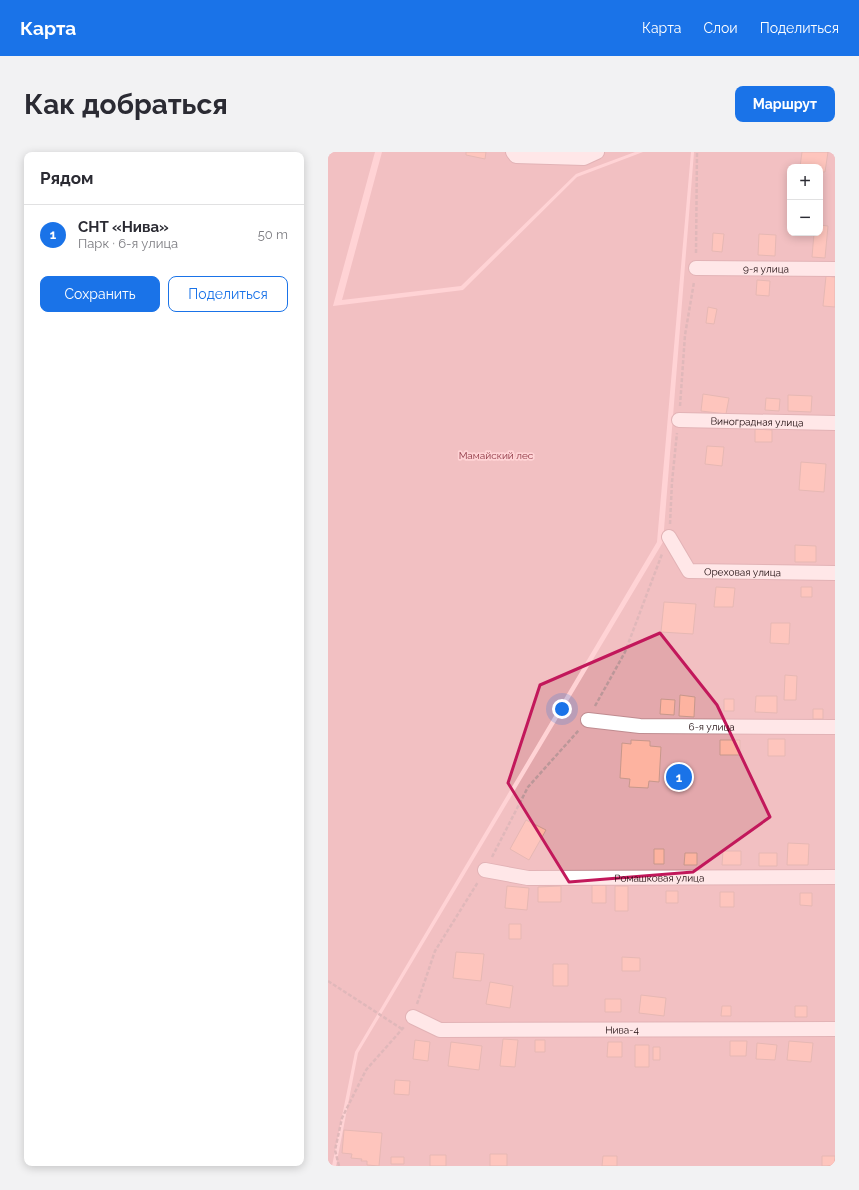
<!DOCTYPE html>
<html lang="ru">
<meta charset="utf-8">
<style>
:root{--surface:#fff;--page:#f2f2f3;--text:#2b2b33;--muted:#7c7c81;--line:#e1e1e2;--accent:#1a73e8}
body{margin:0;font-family:Raleway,sans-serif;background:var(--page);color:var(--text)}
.controls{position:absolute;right:12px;top:12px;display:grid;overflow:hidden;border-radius:8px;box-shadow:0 2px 10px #0003}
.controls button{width:36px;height:36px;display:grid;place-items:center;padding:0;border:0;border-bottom:1px solid var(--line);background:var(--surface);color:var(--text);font:20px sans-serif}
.you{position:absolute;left:234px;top:557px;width:14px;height:14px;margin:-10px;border:3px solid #fff;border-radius:50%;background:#1a73e8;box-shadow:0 0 0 6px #1a73e833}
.badge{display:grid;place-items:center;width:26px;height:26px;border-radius:50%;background:var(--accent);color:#fff;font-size:13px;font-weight:700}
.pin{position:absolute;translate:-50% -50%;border:2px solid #fff;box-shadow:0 1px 4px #0006}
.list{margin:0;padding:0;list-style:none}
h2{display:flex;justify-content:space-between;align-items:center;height:52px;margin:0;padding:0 16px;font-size:17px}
h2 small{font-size:13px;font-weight:400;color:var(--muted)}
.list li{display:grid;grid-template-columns:26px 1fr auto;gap:12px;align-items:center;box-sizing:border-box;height:60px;padding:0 16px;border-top:1px solid var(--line)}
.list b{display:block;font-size:15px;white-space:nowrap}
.list p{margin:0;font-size:13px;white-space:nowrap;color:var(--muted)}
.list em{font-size:13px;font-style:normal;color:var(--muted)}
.actions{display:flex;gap:8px;padding:12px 16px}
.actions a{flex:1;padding:9px 0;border:1px solid var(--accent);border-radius:8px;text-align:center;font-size:14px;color:var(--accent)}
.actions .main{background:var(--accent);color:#fff}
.map{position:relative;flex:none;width:507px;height:1014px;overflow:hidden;border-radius:8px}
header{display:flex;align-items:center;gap:24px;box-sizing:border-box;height:56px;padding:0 20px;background:var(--accent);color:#fff}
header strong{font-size:19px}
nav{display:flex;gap:22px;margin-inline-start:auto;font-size:14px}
.intro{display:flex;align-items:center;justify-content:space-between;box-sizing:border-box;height:96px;padding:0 24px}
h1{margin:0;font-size:28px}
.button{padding:10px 18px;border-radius:8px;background:var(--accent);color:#fff;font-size:14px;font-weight:700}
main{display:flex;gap:24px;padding:0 24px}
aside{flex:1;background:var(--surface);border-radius:8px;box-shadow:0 2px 10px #0003}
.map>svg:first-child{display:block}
</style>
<header>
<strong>Карта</strong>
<nav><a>Карта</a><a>Слои</a><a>Поделиться</a></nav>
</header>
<div class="intro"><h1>Как добраться</h1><a class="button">Маршрут</a></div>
<main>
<aside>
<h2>Рядом<small></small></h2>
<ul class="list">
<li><span class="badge">1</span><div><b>СНТ «Нива»</b><p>Парк · 6-я улица</p></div><em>50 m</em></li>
</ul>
<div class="actions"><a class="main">Сохранить</a><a>Поделиться</a></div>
</aside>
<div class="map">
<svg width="507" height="1014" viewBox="0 0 507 1014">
<rect width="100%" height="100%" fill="#ffd3d5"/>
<!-- green -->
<path fill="#e3a8ac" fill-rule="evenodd" d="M0,0H47L5,154L135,138L249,25L315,0H363L329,390L27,900L4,1014H0Z
M54,0H307L248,22L133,134L14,148Z
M366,0H507V1014H8L30,901L335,390ZM462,15H492V81H462Z"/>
<!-- building -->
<path fill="#fdb3a0" stroke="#c7978b" d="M138,0H158L157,7L138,3Z
M474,0H500L497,20H492V15H472Z
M492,73L500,74L497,106L484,105L486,81H492Z
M385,81L396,82L394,100L384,99Z
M431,82L448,83L447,104L430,103Z
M498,124L507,125V155L495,154Z
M429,128L442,129L441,144L428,143Z
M380,155L389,157L386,172L378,171Z
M375,242L401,246L398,262L373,259Z
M460,243L484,244L483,260L460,259Z
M438,246L452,247L451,259L437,258Z
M427,277L444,278V290H427Z
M379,294L396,295L394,314L377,312Z
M473,310L498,312L496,340L471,338Z
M467,393L488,394V410H467Z
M388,435L407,436L405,455H386Z
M473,435H484V445H473Z
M336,450L368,452L365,482L333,480Z
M443,471H462L461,492L442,491Z
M457,523L469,524L468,548H456Z
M352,543L367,545L366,565L351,564Z
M428,544H449V561L427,560Z
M333,547L347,548L346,563L332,562Z
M396,547H406V559H396Z
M485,557H495V567H485Z
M440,587H457V604H440Z
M303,588L322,589V594L333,595L331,630L321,629L320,636L301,635L302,627L292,626L294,591L303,592Z
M392,588H412V603H392Z
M198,668L218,678L201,708L182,697Z
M460,691L481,692L480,713H459Z
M326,697H336V712H326Z
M395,699H413V713H394Z
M357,701H369V713H356Z
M431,701H449V714H431Z
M264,733H278V751H264Z
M179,734L201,736L199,758L177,756Z
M233,734V750H210V735Z
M287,734H300V759H287Z
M338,739H350V751H338Z
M392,740H406V755H392Z
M472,741H484V754L472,753Z
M181,772H193V787H181Z
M128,800L156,802L153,829L125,826Z
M294,805L312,806V819H294Z
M225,812H240V834H225Z
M162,830L185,834L182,856L158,852Z
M313,843L338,846L336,864L311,861Z
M277,847H293V860H277Z
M394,854H403V864H393Z
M467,854H479V865H467Z
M175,887L190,888L187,915L172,914Z
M87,888L102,890L100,909L85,907Z
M207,888H217V900H207Z
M402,889H419L418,904H402Z
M461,889L485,891L483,910L459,908Z
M123,890L154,894L151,918L120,914Z
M280,890H294V905H279Z
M429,891L449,893L447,908L428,907Z
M307,893H321V915H307Z
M325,895H332V908H325Z
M67,928L82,929L81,943L66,942Z
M16,978L54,981L51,1014L39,1013V1009H33L34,1007L23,1006L24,1002L14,1001Z
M162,1002H179V1014H162Z
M102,1003H118V1014H102Z
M275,1004H289V1014H274Z
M494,1004H507V1014H494Z
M63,1005H76V1012H63Z"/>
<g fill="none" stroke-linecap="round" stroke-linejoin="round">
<!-- street casing -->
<g stroke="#bf8c90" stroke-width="16">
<g id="street">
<path d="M185,0L188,4L256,6L269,0"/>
<path id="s1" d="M368,116L507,117"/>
<path id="s2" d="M351,268L507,271"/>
<path id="s3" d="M341,385L361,419L507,421"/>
<path id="s4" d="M260,568L312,574L507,575"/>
<path id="s5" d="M157,718L200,726L507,725"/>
<path id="s6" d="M85,865L112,878L507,877"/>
</g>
</g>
<!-- path -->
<path stroke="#bb9799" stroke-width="2.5" stroke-dasharray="4 2" stroke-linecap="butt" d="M368,101L369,0
M352,254L357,183L366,130
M342,372L344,330L349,281
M267,554L297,500L334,402
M164,705L200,635L251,578
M0,829L74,877
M89,852L107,799L150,730
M11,1014L7,998L14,966L38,918L76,875"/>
<!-- street -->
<use href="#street" stroke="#fff" stroke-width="14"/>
</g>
<!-- marked area -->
<path d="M0 0H507V1014H0ZM332,481L389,553L442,665L365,720L241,730L180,631L212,533Z" fill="#ffd3d5" fill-opacity=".55" fill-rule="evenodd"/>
<path fill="none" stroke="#c2185b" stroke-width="3" stroke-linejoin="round" d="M332,481L389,553L442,665L365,720L241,730L180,631L212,533Z"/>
<g text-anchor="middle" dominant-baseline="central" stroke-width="3.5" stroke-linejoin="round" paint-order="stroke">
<!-- street labels -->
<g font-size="10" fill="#1d0b0d" stroke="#ffd3d5">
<text stroke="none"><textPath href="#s1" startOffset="70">9-я улица</textPath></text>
<text stroke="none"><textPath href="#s2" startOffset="78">Виноградная улица</textPath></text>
<text stroke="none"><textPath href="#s3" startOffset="93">Ореховая улица</textPath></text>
<text stroke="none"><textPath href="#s4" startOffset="124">6-я улица</textPath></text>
<text stroke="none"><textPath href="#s5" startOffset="175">Ромашковая улица</textPath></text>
<text stroke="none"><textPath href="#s6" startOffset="212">Нива-4</textPath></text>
</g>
<!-- park labels -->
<g font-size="10" fill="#8e3542" stroke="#ffd3d5">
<text x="168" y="303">Мамайский лес</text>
</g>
</g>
</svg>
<div class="controls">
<button>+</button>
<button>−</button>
</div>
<div class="you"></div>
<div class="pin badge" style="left:351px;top:625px">1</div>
</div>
</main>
